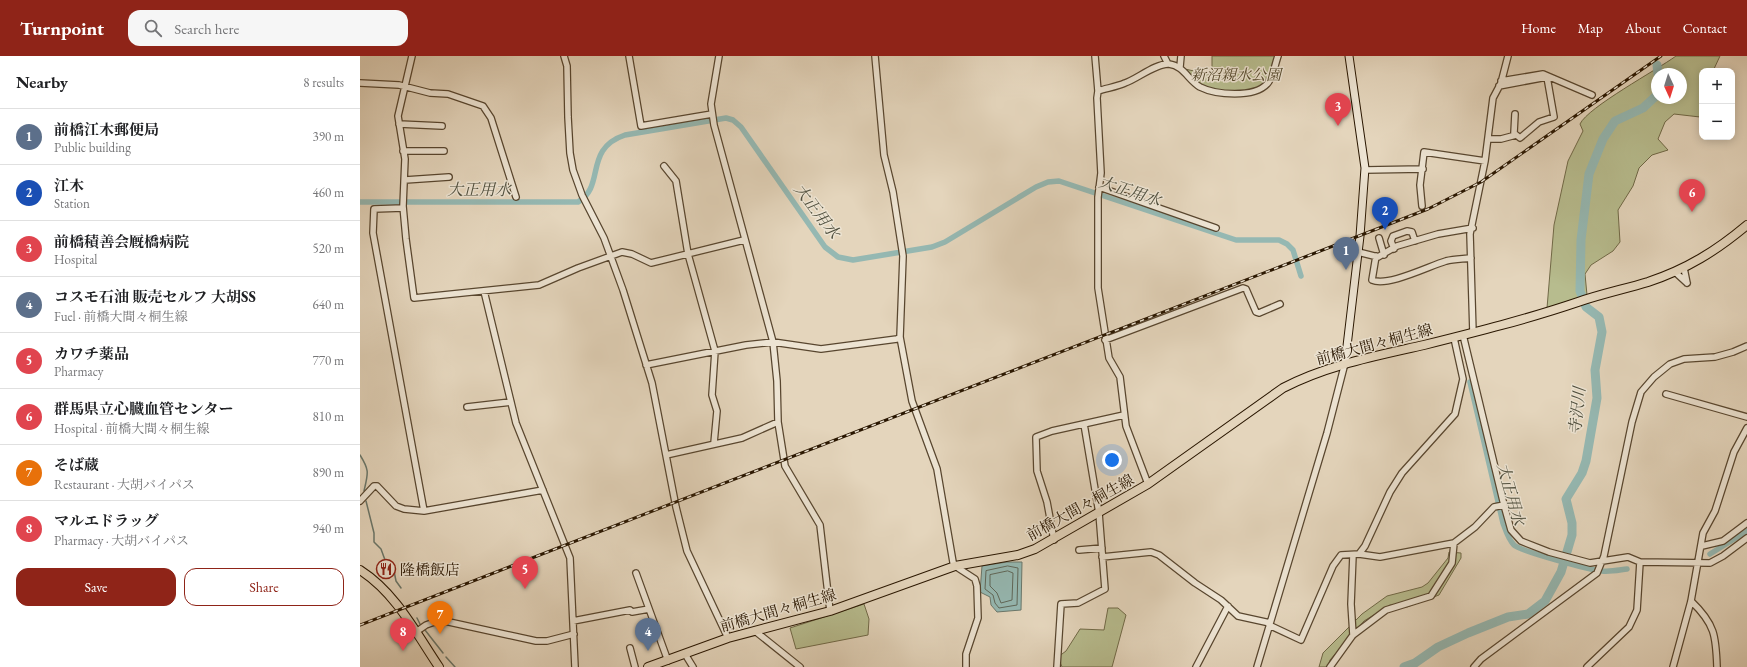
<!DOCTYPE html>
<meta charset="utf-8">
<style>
:root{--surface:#fff;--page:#f6f6f6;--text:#202124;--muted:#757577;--line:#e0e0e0;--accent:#8f2418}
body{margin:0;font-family:"EB Garamond","Noto Serif JP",serif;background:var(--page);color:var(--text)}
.controls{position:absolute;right:12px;top:12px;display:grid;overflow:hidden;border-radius:8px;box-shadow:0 2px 10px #0003}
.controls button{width:36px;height:36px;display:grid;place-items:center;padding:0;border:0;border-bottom:1px solid var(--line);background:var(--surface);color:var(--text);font:20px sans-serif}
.compass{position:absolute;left:1291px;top:12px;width:36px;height:36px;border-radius:50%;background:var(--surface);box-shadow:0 2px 10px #0003;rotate:176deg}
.you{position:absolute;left:752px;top:404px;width:14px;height:14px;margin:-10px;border:3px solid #fff;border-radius:50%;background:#1a73e8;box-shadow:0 0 0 6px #1a73e833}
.badge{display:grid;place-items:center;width:26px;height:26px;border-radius:50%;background:var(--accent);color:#fff;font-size:13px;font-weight:700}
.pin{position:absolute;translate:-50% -33px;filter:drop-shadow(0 1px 2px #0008)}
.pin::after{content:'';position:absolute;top:21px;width:14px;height:12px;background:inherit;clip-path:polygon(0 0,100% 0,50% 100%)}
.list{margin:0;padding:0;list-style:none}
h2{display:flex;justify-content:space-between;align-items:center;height:52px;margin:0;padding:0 16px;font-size:17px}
h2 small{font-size:13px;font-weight:400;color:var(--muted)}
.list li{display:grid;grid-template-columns:26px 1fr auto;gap:12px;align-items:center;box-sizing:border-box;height:56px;padding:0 16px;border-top:1px solid var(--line)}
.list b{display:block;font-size:15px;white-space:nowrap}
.list p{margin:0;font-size:13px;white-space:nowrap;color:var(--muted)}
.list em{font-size:13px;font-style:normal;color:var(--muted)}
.actions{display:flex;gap:8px;padding:12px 16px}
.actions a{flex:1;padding:9px 0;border:1px solid var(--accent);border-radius:12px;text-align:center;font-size:14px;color:var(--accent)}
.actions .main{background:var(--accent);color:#fff}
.icon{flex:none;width:22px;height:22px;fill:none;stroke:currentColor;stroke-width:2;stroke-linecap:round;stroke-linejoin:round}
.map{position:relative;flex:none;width:1387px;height:611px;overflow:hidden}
header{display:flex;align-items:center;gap:24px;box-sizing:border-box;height:56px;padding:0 20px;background:var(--accent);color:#fff}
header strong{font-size:19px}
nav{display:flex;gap:22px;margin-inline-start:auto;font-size:14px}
.search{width:280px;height:36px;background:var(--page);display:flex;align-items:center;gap:10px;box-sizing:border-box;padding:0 14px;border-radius:12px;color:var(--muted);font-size:15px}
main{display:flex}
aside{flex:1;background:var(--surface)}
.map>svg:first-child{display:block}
</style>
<header>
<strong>Turnpoint</strong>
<div class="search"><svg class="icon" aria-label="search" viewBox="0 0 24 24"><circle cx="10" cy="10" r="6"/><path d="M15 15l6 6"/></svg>Search here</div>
<nav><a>Home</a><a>Map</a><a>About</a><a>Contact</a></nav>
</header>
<main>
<aside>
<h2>Nearby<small>8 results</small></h2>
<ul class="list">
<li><span class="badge" style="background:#5c6f8a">1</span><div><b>前橋江木郵便局</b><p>Public building</p></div><em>390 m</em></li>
<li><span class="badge" style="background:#1a4fb4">2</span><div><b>江木</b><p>Station</p></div><em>460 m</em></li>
<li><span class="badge" style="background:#e0444e">3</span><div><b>前橋積善会厩橋病院</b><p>Hospital</p></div><em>520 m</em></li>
<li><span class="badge" style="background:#5c6f8a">4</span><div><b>コスモ石油 販売セルフ 大胡SS</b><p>Fuel · 前橋大間々桐生線</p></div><em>640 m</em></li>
<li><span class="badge" style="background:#e0444e">5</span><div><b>カワチ薬品</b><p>Pharmacy</p></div><em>770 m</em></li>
<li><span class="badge" style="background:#e0444e">6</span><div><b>群馬県立心臓血管センター</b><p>Hospital · 前橋大間々桐生線</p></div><em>810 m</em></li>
<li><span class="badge" style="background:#e8710a">7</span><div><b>そば蔵</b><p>Restaurant · 大胡バイパス</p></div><em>890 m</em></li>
<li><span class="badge" style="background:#e0444e">8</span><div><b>マルエドラッグ</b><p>Pharmacy · 大胡バイパス</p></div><em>940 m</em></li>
</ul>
<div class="actions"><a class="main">Save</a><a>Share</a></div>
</aside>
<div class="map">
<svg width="1387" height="611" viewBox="0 0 1387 611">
<rect width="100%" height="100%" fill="#e4d5bc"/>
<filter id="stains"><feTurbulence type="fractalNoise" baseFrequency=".005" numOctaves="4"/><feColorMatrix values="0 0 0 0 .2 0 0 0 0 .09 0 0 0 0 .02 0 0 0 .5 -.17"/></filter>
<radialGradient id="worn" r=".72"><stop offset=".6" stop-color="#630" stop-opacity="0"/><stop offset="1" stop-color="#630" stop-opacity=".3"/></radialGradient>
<!-- green -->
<path fill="#b7bc8e" stroke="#706947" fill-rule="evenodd" d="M852,0H916C914,7 912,21 907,27C895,41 854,37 840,29C834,25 830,19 825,13L852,19Z
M1316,0H1360L1353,15H1342V51L1340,61L1314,58L1305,66L1298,83L1308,94L1292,99L1279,112L1273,130L1258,154L1260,186L1253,195L1231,209L1225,218L1227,239L1187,252L1194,169L1208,105L1223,75L1220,68C1228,51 1297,14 1316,0ZM1297,18H1321V42H1297Z
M1089,496L1101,497V502L1079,539L1047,551L1030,549L1004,565L970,604L968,611H959L963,597L1002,558L1027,540L1062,531L1068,527L1088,502Z
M504,548L509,563L508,579L436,593L430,572Z
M748,552H758L766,559L752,611H702L698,601L706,595L720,573L744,574Z"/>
<!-- water -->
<path fill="#95b8b2" stroke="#6a776b" d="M647,506H662L661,554L637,556L631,549L630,541L620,536L622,510Z"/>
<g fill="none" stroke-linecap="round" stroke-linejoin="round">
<!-- shore -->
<path stroke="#5f6759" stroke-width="1" d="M648,510L658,512L657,549L639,552L635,547L633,539L625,533L626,515Z
M648,515L653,517L652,544L641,547L637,537L630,530V519Z"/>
<!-- stream -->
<path stroke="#6a776b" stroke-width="1.5" d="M0,399C10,415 8,417 4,435
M6,445L14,477V486L21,493L25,504L33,510L36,525L41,532
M57,562L61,570
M65,574L83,597
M86,601L95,611"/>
<!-- canal -->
<path stroke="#95b8b2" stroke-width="5.5" d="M0,146H218C246,130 223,93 265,79L366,62L373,64L381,71L465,191L478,201L493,204L572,191L585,186L676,131L688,126L699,125L876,184H919L927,188L933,194L941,220
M1110,326L1143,467C1146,475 1148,483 1154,489C1160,495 1230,514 1242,515C1250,516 1259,514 1267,513
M1350,498L1387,475"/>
<!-- river -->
<path stroke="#95b8b2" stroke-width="9" d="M1297,9L1298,18
M1044,611L1055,607L1078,591L1108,577L1148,561L1168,558L1185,545L1201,516L1212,479V467L1206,443L1222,417L1226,405L1237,342L1235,314L1242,276L1239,261L1226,251L1220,235L1221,184L1229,118L1243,83L1255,65L1283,52L1297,39"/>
<!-- street casing -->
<g stroke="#58462f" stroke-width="8">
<path id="street" d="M52,0L38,60L45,103L43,150L46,183L54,242L179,229L218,212L262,196L272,198L291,207L384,184
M204,0L207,10L208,61L210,97L213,114L222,139L244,182L263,234L292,327L316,451L327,495L368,582
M269,0L281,70L352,58
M359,0L351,48L354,69L413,286L417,325L418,366L425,410L460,469L470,555
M515,0L524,99L533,136L543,200L540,281L552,345L577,413L593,506L595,510L615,523L617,530L618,562L606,598V611
M735,0L738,35L737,42L741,117L738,141V232L749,302L760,321L766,370L788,428
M804,0L808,8
M820,11L821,0
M1141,25L1183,18L1232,39
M0,27L39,29L70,37L88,38L123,50L131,62L156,141
M1139,30L1187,21
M738,35C747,32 756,31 765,27C777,23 796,7 809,8C824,10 828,24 840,31C856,39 894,42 907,28C913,22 915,8 918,0
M1155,58L1154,77L1160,82L1179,66L1194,61L1187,21
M39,68L82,70
M1128,83H1141L1156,79
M43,95H84
M304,110L316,125L328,198L355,295L352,339L357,355L354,387
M1005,114L1063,113
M45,124L89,121
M739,131L856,172
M1062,150L1060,129L1064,96L1125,105
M43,152L14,153L13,177L64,455
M1019,182L1024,199
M1034,193L1031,185L1033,180L1047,175L1052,176L1055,185
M998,196L1018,201L1037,190L1078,178L1113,172
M1016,200L1012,224C1028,231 1069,210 1086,205C1094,203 1103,203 1111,202
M1324,212L1327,227
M1315,216L1327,227
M124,235L156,367L210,502L215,611
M1113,277L1110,178L1125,105L1133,42L1141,27L1148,0
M1103,279L1144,449L1151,474L1161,485L1189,496L1230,507L1268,501L1280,506L1350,507L1363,500L1387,482
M745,284L883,232L886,233L896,256L899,257L920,248
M286,309L386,289L413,286L461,293L537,283L540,281
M1306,338L1387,361
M107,351L151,346
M306,399L382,382L418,366
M0,445L14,430H17L36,450L44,453L64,455L183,434
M694,484L687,446L677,415L676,381L692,375L764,359
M1342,490L1363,485L1387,467
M719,494L742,492
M999,498L1005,490L1030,436L1042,417L1095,358L1103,323L1094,282
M993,499L991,548L993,579
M742,501L791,496L799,499L835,527L861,544L878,560L910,567
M276,517L308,605
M1331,545C1355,568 1356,580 1357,611
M213,565L270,554L272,556L289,553
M909,569L941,584L973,510L981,499L999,498L1020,501L1094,487L1115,471L1134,451L1144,449
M395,575L440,611
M56,576L66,569L80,564L176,585H187L214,578
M270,592L275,611
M325,598L333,611
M697,611L701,548L718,547L745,533L739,457L724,368
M836,611L868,550
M897,611L967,377L985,307
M970,611L993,579L1026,554L1071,540L1092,507L1094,487
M1114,611L1121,603L1237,517L1244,500L1272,366L1281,336L1294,321L1310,308L1324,303L1355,301L1373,296L1387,290
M1227,611L1269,571L1277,554L1280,506
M1313,611L1331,545L1343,477L1355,455L1374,396L1387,372"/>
</g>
<!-- secondary casing -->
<g stroke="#291600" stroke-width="9">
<path id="secondary" d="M985,307L1000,180L1005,112L989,0"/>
</g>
<!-- primary casing -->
<g stroke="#291600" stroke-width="10">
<path id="primary" d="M0,514C36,537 56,577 79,611
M288,611L368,582L470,555L595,510L658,499L675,493L788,428L923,332C967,309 1016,300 1064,289C1116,276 1168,263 1218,246C1241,238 1265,233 1288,226C1327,213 1356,195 1387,169"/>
</g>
<!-- street -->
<use href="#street" stroke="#ede4d3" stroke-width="5.5"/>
<!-- secondary -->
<use href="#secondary" stroke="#ede4d3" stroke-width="7"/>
<!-- primary -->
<use href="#primary" stroke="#e4d5bc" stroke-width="8"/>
<!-- rail casing -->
<g stroke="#291600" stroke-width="3">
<path id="rail" d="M0,569L1068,153L1121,126L1301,0"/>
</g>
<!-- rail -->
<use href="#rail" stroke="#ede4d3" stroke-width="1.5" stroke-dasharray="4.5" stroke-linecap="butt"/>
</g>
<!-- icons -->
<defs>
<g id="restaurant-ring" transform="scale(1)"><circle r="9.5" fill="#ede4d3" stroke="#8f2418" stroke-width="1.5"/><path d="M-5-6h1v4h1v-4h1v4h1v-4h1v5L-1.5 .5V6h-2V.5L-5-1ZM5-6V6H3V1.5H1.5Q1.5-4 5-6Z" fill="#8f2418"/></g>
</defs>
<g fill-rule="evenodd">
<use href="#restaurant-ring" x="26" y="513"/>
</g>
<g text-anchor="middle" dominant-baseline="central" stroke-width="3" stroke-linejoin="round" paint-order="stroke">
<!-- park labels -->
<g font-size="15" font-style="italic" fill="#54482b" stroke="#ede4d3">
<text x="876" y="18">新沼親水公園</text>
</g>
<!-- street labels -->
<g font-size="15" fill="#291600" stroke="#ede4d3">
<text transform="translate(1014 288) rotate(-15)">前橋大間々桐生線</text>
<text transform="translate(720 451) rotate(-29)">前橋大間々桐生線</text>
<text transform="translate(418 554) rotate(-16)">前橋大間々桐生線</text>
</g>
<!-- poi labels -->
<g font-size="15" fill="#291600" stroke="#ede4d3" text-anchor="start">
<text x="40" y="513">隆橋飯店</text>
</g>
<!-- water labels -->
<g font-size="16" font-style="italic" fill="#4f4f3e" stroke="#ede4d3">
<text x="119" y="133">大正用水</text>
<text transform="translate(770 135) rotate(18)">大正用水</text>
<text transform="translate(457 155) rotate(53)">大正用水</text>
<text transform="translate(1217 355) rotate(-84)">寺沢川</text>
<text transform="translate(1151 438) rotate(74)">大正用水</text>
</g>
</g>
<rect width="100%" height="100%" filter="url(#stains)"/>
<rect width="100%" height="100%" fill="url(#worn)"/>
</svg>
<div class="controls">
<button>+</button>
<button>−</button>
</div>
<svg class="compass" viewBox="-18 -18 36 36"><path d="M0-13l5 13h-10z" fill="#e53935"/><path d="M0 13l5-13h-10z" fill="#757577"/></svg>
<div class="you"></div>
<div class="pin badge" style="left:986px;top:214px;background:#5c6f8a">1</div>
<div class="pin badge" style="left:1025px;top:174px;background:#1a4fb4">2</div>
<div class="pin badge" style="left:978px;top:70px;background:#e0444e">3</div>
<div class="pin badge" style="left:288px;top:595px;background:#5c6f8a">4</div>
<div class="pin badge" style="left:165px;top:533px;background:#e0444e">5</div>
<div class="pin badge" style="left:1332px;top:156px;background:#e0444e">6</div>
<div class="pin badge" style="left:80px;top:578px;background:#e8710a">7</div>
<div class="pin badge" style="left:43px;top:595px;background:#e0444e">8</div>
</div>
</main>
